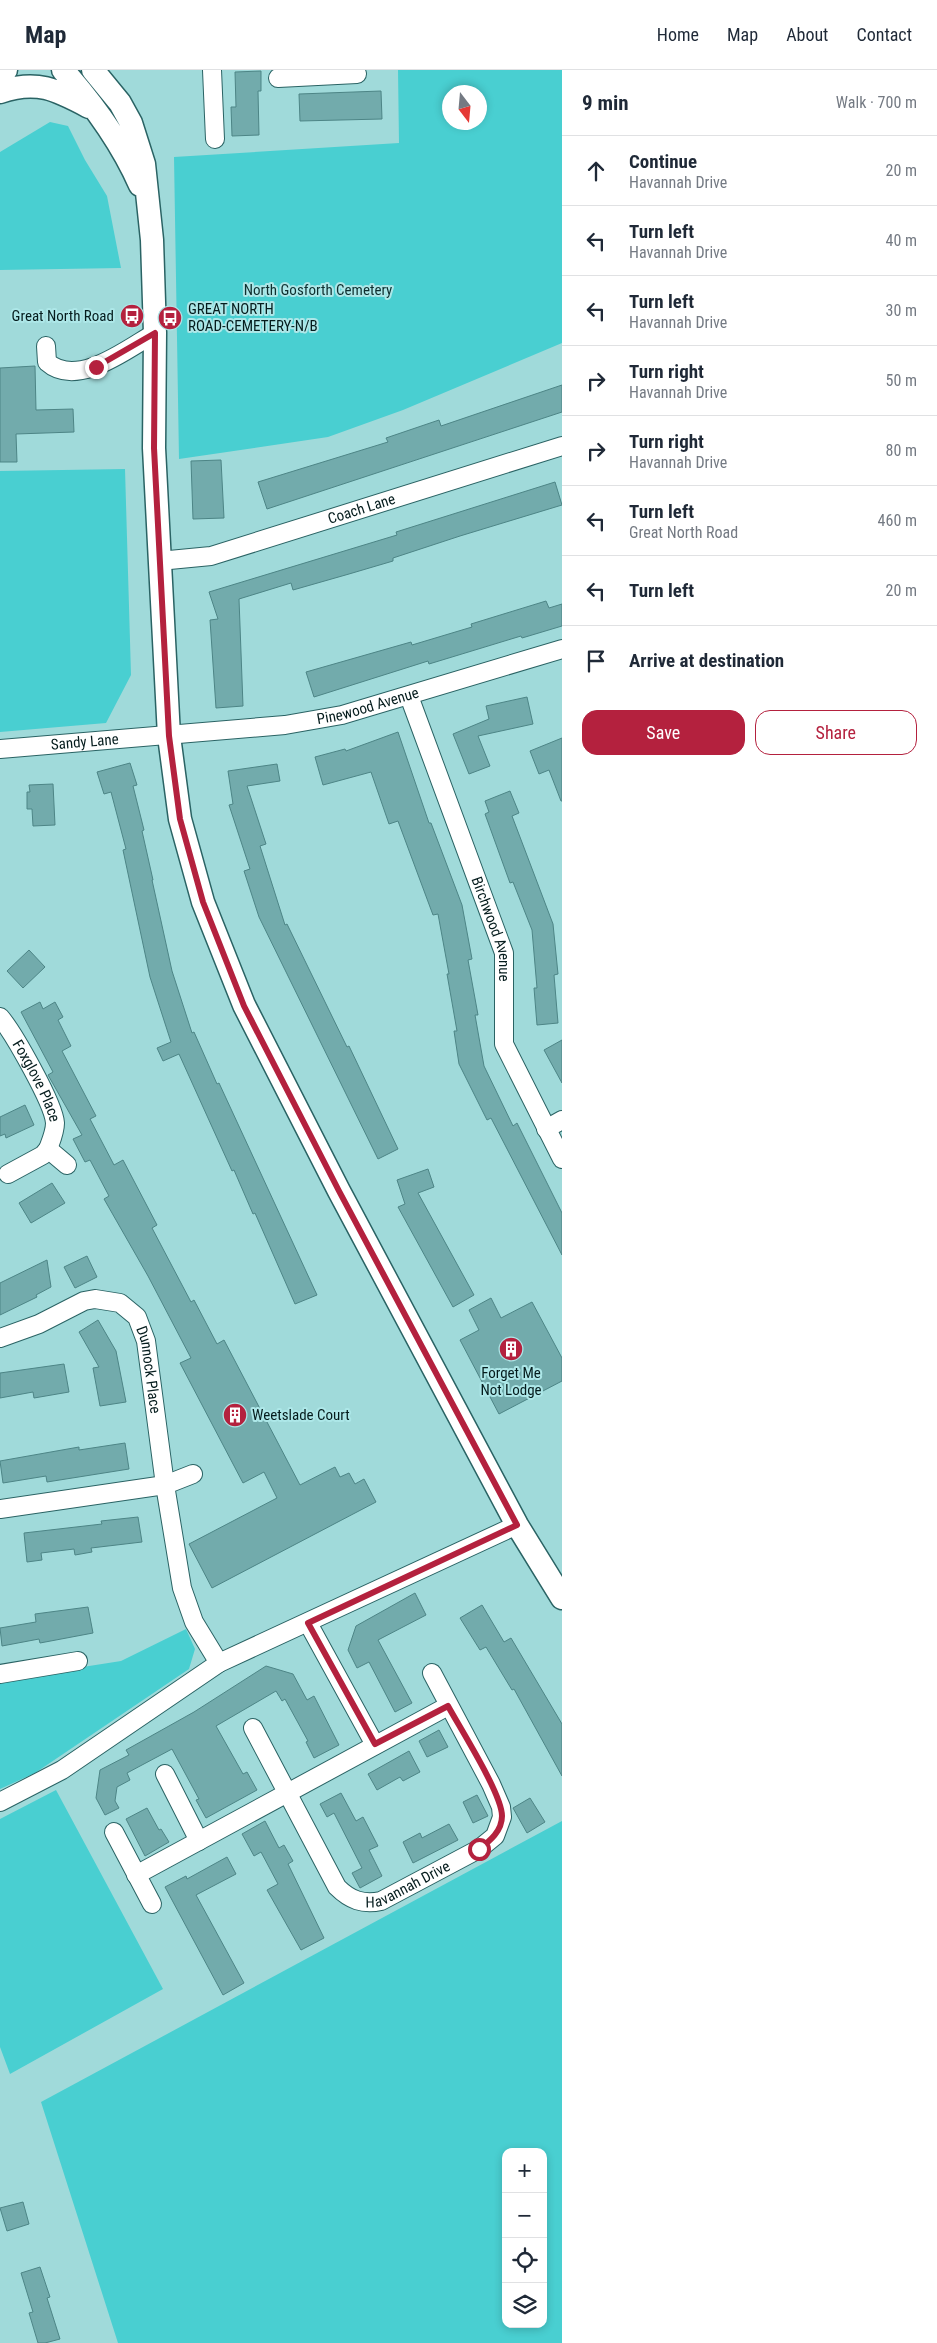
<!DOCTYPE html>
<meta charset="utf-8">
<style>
:root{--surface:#fff;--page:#f6f6f7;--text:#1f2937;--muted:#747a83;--line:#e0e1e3;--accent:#b4213e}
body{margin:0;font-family:"Roboto Condensed",sans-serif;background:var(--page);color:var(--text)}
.controls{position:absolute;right:15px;bottom:15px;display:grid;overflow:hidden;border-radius:10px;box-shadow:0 2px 8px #0003}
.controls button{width:45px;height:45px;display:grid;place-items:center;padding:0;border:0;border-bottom:1px solid var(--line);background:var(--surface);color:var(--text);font:25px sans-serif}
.compass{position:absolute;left:442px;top:15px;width:45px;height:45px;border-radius:50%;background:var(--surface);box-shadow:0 2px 8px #0003;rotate:164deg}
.stop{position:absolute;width:15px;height:15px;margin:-11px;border:4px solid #b4213e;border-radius:50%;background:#fff}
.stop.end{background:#b4213e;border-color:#fff;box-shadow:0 1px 5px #0008}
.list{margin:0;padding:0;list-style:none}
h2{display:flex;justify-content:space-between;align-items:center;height:65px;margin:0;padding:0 20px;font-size:21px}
h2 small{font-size:16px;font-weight:400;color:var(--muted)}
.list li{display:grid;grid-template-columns:32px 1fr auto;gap:15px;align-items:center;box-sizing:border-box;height:70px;padding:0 20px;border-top:1px solid var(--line)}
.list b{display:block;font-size:19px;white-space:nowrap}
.list p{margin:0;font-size:16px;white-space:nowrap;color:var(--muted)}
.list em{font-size:16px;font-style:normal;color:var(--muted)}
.actions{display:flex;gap:10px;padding:15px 20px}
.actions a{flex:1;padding:11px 0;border:1px solid var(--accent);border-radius:15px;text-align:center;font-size:18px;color:var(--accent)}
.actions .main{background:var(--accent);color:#fff}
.icon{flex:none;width:28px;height:28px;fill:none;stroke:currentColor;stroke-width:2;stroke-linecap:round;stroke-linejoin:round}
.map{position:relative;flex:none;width:562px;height:2273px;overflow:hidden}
header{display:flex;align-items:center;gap:30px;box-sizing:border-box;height:70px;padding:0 25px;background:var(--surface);border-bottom:1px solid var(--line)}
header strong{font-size:24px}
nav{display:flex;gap:28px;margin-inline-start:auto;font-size:18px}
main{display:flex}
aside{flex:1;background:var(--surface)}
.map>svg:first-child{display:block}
</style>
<header>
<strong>Map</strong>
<nav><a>Home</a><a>Map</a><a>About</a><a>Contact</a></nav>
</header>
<main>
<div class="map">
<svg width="562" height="2273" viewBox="0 0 562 2273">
<rect width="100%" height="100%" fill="#a0dada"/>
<!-- green -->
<path fill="#49cfd1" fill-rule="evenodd" d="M398,0H562V273L403,340L328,367L179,389L174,87L399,73ZM450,22H480V52H450Z
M50,52L68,56L85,90L107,126L121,198L0,200V82Z
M125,399L131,605L106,653L0,662V401Z
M186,1559L195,1579L189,1599L35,1703L0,1719V1610L121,1591Z
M56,1720L163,1919L10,2004L0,1977V1749Z
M562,1751V2273H118L41,2032ZM506,2082H543V2254H506Z"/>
<!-- building -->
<path fill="#72abac" stroke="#4d8586" d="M261,1V21H258L259,65L232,66L231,37H236L235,2Z
M381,21L382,49L300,51L299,24Z
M35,296L36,340L73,339L74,362L16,364L17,392H0V298Z
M562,315V342L267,439L258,412L388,372L386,368L439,350L441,356Z
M221,390L224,448L193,449L191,391Z
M555,412L562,435L460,466L393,488V491L349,504L293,520L291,513L239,529L243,636L216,638L210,550L218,549L209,522L397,465L396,462Z
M546,531L549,538L562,534V556L522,568L521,566L429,594L428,591L314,627L306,602L411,572L412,575L472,557L471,554Z
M527,627L533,654L478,666L490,696L469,704L453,664L489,649L486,636Z
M398,662L429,753H431L462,835L472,889L468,890L478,945H475L484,996L513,1056L517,1053L562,1143V1185L491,1048L487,1050L459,994L454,961H457L447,904H449L438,844L433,845L398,751L389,754L371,702L323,715L315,687L345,679L346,681Z
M562,668V731H561L549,700L539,704L530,681Z
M130,693L137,715L133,716L144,760L142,761L153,810H152L172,901L192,963L194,962L217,1014L219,1013L317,1225L295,1234L255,1143L253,1144L234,1100L232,1101L179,984L163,991L157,978L171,972L150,907L123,780L126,779L111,722L104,724L97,702Z
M277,694L280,711L247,716L266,774L260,776L285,855L287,854L347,977L349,976L398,1079L378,1089L259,847L244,801L250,799L229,735L233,734L228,701Z
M53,714L55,755L33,756L32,739H27V722H30L29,715Z
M510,721L519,743L512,746L553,854L558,904L554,905L558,953L537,955L534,918H537L532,860L513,812L510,813L485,744L489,742L485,731Z
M29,880L45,897L23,918L7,901Z
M40,932L43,939L55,932L63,947L58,950L71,976L62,981L96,1046L90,1049L114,1095L123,1090L157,1155L152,1158L191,1232L194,1230L217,1274L224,1270L300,1415L335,1397L340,1407L349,1403L355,1414L364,1409L376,1432L212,1518L189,1474L277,1428L264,1402L243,1413L180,1293L191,1288L148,1206L104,1129L109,1126L90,1090L85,1092L73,1069L82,1065L48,1005L53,1002L21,942Z
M562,970V1013L544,980Z
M25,1035L34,1055L6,1068L5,1064L0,1066V1047Z
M428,1099L434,1117L418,1123L474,1225L453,1237L398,1137L405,1134L397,1110Z
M52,1113L65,1133L31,1153L19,1133Z
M87,1186L97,1207L75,1218L64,1197Z
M47,1190L51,1217L36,1225L37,1227L0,1245V1213Z
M491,1228L501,1248L532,1232L562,1288V1311L499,1344L460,1270L479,1260L469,1240Z
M98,1250L116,1281L126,1332L100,1336L93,1298L99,1297L79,1262Z
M64,1294L69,1322L34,1328L33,1322L0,1328V1303Z
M125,1373L129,1399L47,1412L46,1406L3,1413L0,1391L79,1377V1380Z
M138,1447L142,1472L91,1478L92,1482L75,1485L74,1479L41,1483L42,1490L27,1492L24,1463L102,1454L101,1451Z
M415,1523L426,1545L378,1570L412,1633L395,1642L369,1592L357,1598L348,1580L356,1556Z
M482,1535L504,1572L511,1568L562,1654V1706L514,1619L512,1620L486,1577L480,1580L460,1548Z
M88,1537L93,1563L40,1573L39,1569L2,1576L0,1558L36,1552L35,1544Z
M266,1596L293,1604L307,1630L314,1626L339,1675L314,1688L306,1672L308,1671L285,1629L282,1631L276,1621L216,1656L243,1704L247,1702L257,1720L206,1748L196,1730L199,1729L172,1679L127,1703L130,1710L117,1717L115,1731L119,1738L105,1745L96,1728L100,1700L129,1685L126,1680L194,1642Z
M439,1660L448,1677L427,1687L419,1671Z
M409,1681L420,1702L403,1711L400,1707L377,1720L368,1704Z
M341,1723L356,1751L363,1747L378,1776L369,1780L382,1806L360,1818L352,1803L362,1798L334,1743L327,1747L320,1734Z
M477,1725L488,1746L473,1753L463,1732Z
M530,1728L545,1752L527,1763L513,1738Z
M147,1738L159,1760L161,1759L169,1772L145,1786L126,1749Z
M265,1751L279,1778L284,1775L293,1791L288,1794L324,1868L301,1880L267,1820L278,1814L261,1782L254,1786L242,1764Z
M449,1754L458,1770L413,1793L403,1772L420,1763L422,1768Z
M227,1787L236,1804L196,1825L244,1913L223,1925L165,1817L186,1806L187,1809Z
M23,2132L29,2154L7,2161L0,2138Z
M40,2197L50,2227L47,2228L60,2269L45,2273H38L29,2243L33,2242L21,2203Z"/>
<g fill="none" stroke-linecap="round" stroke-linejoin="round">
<!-- minor casing -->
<g stroke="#2a6364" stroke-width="20">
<g id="minor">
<path d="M212,0L215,69"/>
<path d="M278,8L357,4"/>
<path d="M46,276L47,292C77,319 127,279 155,263"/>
<path id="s1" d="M159,491L211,486L562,376"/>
<path id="s2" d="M409,626L504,883V974L562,1089"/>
<path id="s3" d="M0,679L285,655L342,645L562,579"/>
<path id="s4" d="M0,947C13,962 54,1034 55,1053C55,1062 51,1071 48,1079"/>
<path d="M546,1059L562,1050"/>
<path d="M8,1104L43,1085L48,1079L67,1095"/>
<path id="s5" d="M0,1268L39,1254L84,1231L95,1229L120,1233L137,1247L146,1271L165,1415L182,1518L194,1552L219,1593"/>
<path d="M0,1439L165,1415L193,1404"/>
<path d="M308,1553L375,1675"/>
<path d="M0,1604L78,1591"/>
<path id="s6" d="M253,1658L337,1817C350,1830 363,1835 381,1831L479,1779L495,1766L502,1747L501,1737L491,1714L432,1603"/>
<path d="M165,1704L199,1771"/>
<path d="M0,1732L62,1700L219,1593L517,1455"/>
<path d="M114,1762L152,1834"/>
<path d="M136,1805L448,1636"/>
</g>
</g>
<!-- major casing -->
<g stroke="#2a6364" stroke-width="25">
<path id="major" d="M63,0C94,35 121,72 140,115
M93,0L120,33L131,53L144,94L152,170L155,263L154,378L169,666L180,749L203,832L244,935L339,1121L517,1455L562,1528
M0,7L6,0
M0,22C37,9 57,20 89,37"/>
</g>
<!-- minor -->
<use href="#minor" stroke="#fff" stroke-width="18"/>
<!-- major -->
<use href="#major" stroke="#fff" stroke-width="22"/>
</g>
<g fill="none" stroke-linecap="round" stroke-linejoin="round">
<!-- route -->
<path stroke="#b4213e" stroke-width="6" d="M96,297L155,263L154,378L169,666L180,749L203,832L244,936L339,1121L517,1455L308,1553L375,1674L448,1636C460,1658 502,1724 502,1746C502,1761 490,1771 479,1779"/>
</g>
<!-- icons -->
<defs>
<g id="bus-disc" transform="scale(1.25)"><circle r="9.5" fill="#b4213e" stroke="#ade7e8"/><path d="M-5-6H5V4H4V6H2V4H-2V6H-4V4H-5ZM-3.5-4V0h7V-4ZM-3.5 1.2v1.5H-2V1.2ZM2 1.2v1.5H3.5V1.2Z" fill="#fff"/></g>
<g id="building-disc" transform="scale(1.25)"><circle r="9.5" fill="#b4213e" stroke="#ade7e8"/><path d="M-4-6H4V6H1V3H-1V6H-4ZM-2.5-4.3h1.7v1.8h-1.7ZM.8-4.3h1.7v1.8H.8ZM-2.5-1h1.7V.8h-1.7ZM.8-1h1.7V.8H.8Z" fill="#fff"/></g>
</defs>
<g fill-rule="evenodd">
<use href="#bus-disc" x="132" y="246"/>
<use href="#bus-disc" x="170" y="248"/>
<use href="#building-disc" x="511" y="1279"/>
<use href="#building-disc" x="235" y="1345"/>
</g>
<g text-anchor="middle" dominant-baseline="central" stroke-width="4" stroke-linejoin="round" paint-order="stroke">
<!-- park labels -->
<g font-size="15" fill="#0e2f2f" stroke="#ade7e8">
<text x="318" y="220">North Gosforth Cemetery</text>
</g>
<!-- poi labels -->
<g font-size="15" fill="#051c1d" stroke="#ade7e8" text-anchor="start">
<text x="188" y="239">GREAT NORTH<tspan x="188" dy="17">ROAD-CEMETERY-N/B</tspan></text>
<text x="114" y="246" text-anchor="end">Great North Road</text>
<text x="511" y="1303" text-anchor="middle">Forget Me<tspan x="511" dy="17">Not Lodge</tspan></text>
<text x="252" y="1345">Weetslade Court</text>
</g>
<!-- street labels -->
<g font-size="15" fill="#051c1d" stroke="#ade7e8">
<text stroke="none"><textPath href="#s1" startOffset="210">Coach Lane</textPath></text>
<text stroke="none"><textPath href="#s3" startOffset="371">Pinewood Avenue</textPath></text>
<text stroke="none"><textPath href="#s3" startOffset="85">Sandy Lane</textPath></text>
<text stroke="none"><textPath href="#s2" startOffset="248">Birchwood Avenue</textPath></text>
<text stroke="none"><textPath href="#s4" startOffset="74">Foxglove Place</textPath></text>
<text stroke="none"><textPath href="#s5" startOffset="205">Dunnock Place</textPath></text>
<text stroke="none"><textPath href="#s6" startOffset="259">Havannah Drive</textPath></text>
</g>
</g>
</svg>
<div class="controls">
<button>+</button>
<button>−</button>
<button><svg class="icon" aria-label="locate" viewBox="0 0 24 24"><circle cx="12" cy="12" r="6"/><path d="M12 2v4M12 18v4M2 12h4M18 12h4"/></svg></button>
<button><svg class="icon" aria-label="layers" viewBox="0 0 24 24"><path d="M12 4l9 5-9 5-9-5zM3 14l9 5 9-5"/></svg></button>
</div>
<svg class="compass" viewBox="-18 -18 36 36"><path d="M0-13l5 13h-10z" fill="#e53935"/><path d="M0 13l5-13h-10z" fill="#747a83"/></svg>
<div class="stop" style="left:479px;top:1779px"></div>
<div class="stop end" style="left:96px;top:297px"></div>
</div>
<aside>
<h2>9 min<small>Walk · 700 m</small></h2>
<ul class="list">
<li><svg class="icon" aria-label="ahead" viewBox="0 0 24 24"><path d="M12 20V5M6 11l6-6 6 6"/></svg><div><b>Continue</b><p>Havannah Drive</p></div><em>20 m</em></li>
<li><svg class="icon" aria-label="left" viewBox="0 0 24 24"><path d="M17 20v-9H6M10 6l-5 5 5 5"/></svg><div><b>Turn left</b><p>Havannah Drive</p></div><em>40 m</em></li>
<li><svg class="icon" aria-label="left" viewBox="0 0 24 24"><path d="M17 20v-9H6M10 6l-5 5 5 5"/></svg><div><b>Turn left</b><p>Havannah Drive</p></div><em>30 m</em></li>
<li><svg class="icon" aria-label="right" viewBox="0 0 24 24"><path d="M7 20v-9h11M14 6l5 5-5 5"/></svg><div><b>Turn right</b><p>Havannah Drive</p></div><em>50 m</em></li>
<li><svg class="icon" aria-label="right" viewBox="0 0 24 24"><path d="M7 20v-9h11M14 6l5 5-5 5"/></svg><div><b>Turn right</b><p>Havannah Drive</p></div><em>80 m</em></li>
<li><svg class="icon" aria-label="left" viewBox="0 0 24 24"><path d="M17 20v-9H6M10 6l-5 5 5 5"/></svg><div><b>Turn left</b><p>Great North Road</p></div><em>460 m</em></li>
<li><svg class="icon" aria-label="left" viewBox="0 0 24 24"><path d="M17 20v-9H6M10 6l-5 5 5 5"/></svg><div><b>Turn left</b></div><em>20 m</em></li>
<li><svg class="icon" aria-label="arrive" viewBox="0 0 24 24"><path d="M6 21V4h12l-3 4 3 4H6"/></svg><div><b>Arrive at destination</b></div></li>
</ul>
<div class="actions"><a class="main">Save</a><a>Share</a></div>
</aside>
</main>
